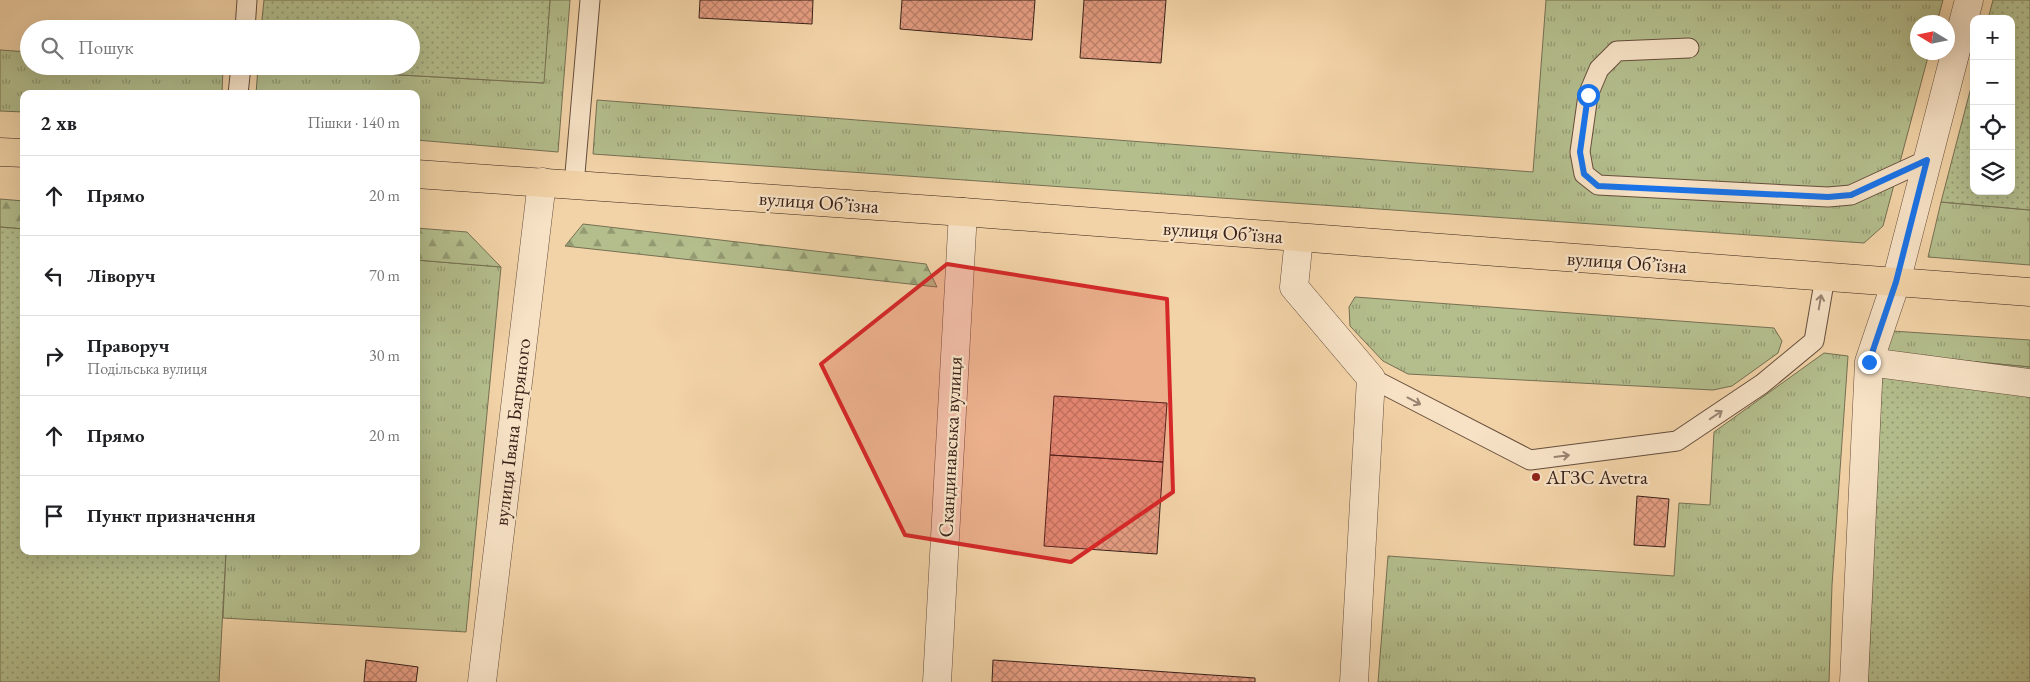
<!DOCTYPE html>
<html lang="uk">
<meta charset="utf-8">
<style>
:root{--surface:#fff;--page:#f2f2f2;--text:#202124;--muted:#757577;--line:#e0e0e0}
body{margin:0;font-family:"EB Garamond",serif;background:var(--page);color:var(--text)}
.controls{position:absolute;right:15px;top:15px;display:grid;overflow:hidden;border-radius:10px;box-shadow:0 5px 20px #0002}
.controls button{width:45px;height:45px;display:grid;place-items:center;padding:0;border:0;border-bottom:1px solid var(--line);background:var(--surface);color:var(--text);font:25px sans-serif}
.compass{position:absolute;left:1910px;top:15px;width:45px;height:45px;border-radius:50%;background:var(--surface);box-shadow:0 5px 20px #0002;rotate:280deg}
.stop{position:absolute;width:15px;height:15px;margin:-11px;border:4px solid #1a73e8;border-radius:50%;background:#fff}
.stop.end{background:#1a73e8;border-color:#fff;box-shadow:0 1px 5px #0008}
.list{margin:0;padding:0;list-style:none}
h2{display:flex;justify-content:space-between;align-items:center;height:65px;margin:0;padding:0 20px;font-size:21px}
h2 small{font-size:16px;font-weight:400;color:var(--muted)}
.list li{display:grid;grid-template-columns:32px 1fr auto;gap:15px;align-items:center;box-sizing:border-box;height:80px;padding:0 20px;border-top:1px solid var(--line)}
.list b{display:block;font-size:19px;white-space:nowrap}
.list p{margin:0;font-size:16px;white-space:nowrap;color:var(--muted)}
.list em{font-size:16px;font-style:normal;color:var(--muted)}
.icon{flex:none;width:28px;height:28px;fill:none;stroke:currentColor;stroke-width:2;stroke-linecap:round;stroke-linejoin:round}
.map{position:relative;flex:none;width:2030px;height:682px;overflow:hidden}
.search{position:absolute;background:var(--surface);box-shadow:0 5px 20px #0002;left:20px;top:20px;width:400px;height:55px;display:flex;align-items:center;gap:12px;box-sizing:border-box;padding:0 18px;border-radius:28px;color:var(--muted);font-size:19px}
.panel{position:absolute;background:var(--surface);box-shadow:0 5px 20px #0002;left:20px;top:90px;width:400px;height:465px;border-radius:10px}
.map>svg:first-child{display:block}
</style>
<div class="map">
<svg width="2030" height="682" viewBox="0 0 2030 682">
<defs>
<pattern id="grass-tufts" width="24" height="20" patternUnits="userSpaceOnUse" patternTransform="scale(1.25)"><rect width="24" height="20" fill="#b4be8d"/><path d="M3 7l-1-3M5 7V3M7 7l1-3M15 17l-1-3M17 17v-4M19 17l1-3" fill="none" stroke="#939a72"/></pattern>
<pattern id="forest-firs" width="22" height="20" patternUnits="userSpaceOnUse" patternTransform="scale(1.25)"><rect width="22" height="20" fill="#b4be8d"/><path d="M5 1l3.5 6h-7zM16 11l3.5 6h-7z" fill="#939a72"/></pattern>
<pattern id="garden-dots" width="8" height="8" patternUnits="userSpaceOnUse" patternTransform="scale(1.25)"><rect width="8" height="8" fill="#b4be8d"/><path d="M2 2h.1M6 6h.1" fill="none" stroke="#939a72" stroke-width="1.8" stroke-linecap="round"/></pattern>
<pattern id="building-cross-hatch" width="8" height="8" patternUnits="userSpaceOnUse" patternTransform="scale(1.25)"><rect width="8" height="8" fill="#e59d82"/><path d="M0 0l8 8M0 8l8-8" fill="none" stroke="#bb806a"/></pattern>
</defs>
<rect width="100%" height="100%" fill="#f2d3a7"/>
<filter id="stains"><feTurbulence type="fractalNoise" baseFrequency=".004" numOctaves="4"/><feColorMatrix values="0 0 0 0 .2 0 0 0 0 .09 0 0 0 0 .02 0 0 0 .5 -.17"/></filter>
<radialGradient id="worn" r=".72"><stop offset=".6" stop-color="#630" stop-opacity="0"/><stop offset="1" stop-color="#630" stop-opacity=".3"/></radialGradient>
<!-- grass -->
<path fill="url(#grass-tufts)" stroke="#767053" d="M550,0H570L558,152L416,140V94H256L258,67L543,83Z
M1546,0H1943L1937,22H1918V52L1929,53L1883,226L1864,243L593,154L597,100L1533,172Z
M0,50L29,52V66H223L222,94H24V112L0,111Z
M1941,202L2030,210V265L1928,257Z
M416,260L501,267L466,632L223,618L226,551H416Z
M1355,297L1774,328L1782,341L1778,353L1732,386L1713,390L1408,374L1383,361L1350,326L1349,307Z
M1892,331L2030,340V367L1883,353Z
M1824,353L1848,356L1832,585L1829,682H1378L1388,556L1674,576L1679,503L1710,505L1714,432Z"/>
<!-- forest -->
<path fill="url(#forest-firs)" stroke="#767053" d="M0,199L24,201V229L0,227Z
M583,224L926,264L937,287L565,246Z
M416,228L467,232L501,267L416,260Z"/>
<!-- garden -->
<path fill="url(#garden-dots)" stroke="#767053" d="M264,0H550L544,83L258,67L411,66V29H261Z
M1993,0H2030V210L1941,202L1974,76V191H2011V19H1988Z
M0,227L24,229V551H226L219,682H0Z
M1883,353L2030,367V682H1868Z"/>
<!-- building -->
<path fill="url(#building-cross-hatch)" stroke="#382119" d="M700,0H813L812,24L699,18Z
M902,0H1035L1032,40L900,29Z
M1084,0H1166L1161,63L1080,58Z
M1054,396L1167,403L1163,462L1050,455Z
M1050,455L1163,462L1157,554L1044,546Z
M1637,496L1669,499L1665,547L1634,545Z
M366,660L418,667L416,682H364Z
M993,660L1255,678V682H992Z"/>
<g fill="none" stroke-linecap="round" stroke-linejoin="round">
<!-- service casing -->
<g stroke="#664e3c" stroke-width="21">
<path id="service" d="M245,29L247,0
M1689,48L1617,51L1599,69L1588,95L1580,152L1584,174L1598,185L1828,197L1851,195L1927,160
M238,94L241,66
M574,185L590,0
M1371,378L1530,460L1677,441L1762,384L1814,341L1825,277"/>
</g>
<!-- minor casing -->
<g stroke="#664e3c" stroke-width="29">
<path id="minor" d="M1299,238L1294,287L1371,378L1354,682
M1869,362L2030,383
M482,682L542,182
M937,682L963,212
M1854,682L1869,362L1896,282L1969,0"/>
</g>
<!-- trunk casing -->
<g stroke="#382119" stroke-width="29">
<path id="trunk" d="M0,152L24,153
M416,174L963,212L2030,292"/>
</g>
<!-- service -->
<use href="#service" stroke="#f7e2c6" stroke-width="19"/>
<!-- minor -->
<use href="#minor" stroke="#f7e2c6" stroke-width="28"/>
<!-- trunk -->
<use href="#trunk" stroke="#f2d3a7" stroke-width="28"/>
</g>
<!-- one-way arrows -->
<defs><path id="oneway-shaft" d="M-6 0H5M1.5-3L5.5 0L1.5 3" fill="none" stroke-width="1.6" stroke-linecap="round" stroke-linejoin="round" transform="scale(1.25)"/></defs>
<g stroke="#988270">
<use href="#oneway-shaft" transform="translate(1820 302) rotate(-80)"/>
<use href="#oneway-shaft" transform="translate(1414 401) rotate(28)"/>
<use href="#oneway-shaft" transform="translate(1716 415) rotate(-34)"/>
<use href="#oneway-shaft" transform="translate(1562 456) rotate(-7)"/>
</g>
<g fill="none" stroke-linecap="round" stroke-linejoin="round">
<!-- route -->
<path stroke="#1a73e8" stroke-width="6" d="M1588,95L1580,152L1584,174L1598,186L1828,197L1851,195L1927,160L1896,282L1869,362"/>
</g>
<!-- marked area -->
<path fill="#d62828" fill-opacity="0.2" stroke="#d62828" stroke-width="4" stroke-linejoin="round" d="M947,264L1167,299L1173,492L1071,562L905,535L821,364Z"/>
<!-- markers -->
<circle fill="#8f2418" stroke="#f7e2c6" stroke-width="2" cx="1536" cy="477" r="5"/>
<g text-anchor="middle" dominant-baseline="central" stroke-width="4.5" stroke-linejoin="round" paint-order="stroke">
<!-- street labels -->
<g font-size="20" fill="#382119" stroke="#f7e2c6">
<text transform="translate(819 202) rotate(4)">вулиця Об’їзна</text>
<text transform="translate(1223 232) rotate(4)">вулиця Об’їзна</text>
<text transform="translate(1627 262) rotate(4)">вулиця Об’їзна</text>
<text transform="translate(512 432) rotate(-83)">вулиця Івана Багряного</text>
<text transform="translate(950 447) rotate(-87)">Скандинавська вулиця</text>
</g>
<!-- poi labels -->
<g font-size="20" fill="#382119" stroke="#f7e2c6" text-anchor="start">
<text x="1546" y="477">АГЗС Avetra</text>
</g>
</g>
<rect width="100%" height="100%" filter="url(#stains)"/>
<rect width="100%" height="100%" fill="url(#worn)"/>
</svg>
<div class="controls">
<button>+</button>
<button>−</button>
<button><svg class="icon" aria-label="locate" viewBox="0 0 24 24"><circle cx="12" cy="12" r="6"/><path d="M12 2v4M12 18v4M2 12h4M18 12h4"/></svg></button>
<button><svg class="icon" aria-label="layers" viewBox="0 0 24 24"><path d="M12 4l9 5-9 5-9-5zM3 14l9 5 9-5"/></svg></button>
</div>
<svg class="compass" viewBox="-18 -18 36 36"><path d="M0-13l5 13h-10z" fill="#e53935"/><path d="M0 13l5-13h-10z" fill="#757577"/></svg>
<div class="stop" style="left:1588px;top:95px"></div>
<div class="stop end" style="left:1869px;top:362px"></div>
<div class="search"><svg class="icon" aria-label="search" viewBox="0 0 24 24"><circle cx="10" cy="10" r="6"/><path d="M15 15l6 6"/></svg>Пошук</div>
<section class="panel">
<h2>2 хв<small>Пішки · 140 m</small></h2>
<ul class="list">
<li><svg class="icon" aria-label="ahead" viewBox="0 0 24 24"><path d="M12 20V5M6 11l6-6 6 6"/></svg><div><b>Прямо</b></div><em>20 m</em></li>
<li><svg class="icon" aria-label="left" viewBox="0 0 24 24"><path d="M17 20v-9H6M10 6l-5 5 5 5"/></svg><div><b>Ліворуч</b></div><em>70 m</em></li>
<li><svg class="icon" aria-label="right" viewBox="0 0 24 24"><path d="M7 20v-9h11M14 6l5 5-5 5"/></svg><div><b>Праворуч</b><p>Подільська вулиця</p></div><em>30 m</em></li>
<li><svg class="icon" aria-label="ahead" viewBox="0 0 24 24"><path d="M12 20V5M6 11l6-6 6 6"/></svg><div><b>Прямо</b></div><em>20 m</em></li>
<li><svg class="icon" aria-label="arrive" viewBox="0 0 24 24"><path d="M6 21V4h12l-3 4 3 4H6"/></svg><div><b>Пункт призначення</b></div></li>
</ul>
</section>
</div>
